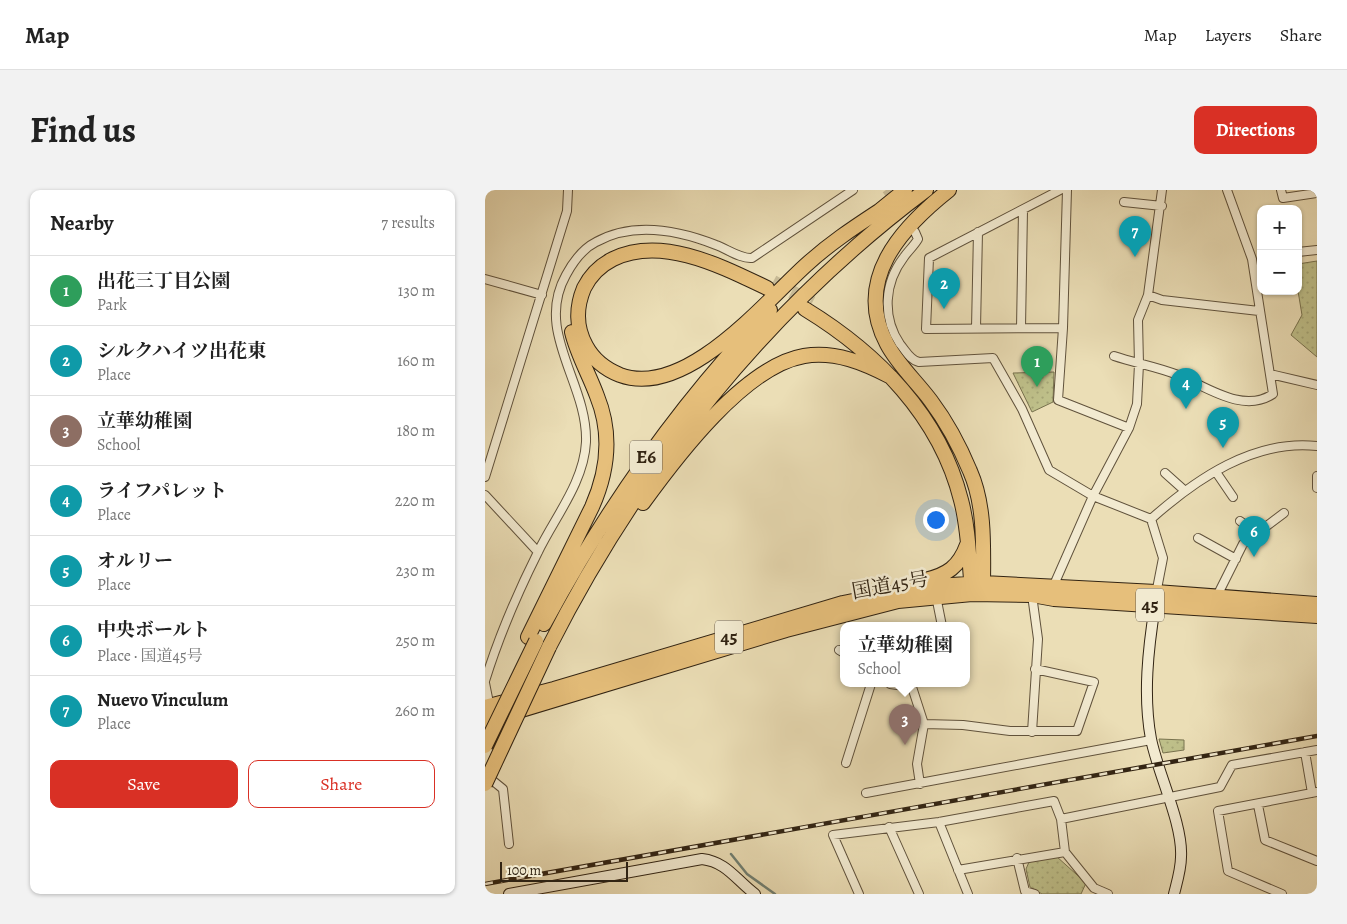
<!DOCTYPE html>
<meta charset="utf-8">
<style>
:root{--surface:#fff;--page:#f2f2f2;--text:#222;--muted:#767676;--line:#e0e0e0;--accent:#d93025}
body{margin:0;font-family:Alegreya,"Noto Serif JP",serif;background:var(--page);color:var(--text)}
.controls{position:absolute;right:15px;top:15px;display:grid;overflow:hidden;border-radius:10px;box-shadow:0 1px 4px #0004}
.controls button{width:45px;height:45px;display:grid;place-items:center;padding:0;border:0;border-bottom:1px solid var(--line);background:var(--surface);color:var(--text);font:25px sans-serif}
.scale{position:absolute;left:15px;bottom:12px;width:128px;box-sizing:border-box;padding-left:5px;border:2px solid #322413;border-top:0;font-size:14px;line-height:18px;white-space:nowrap;color:#322413;-webkit-text-stroke:4px #f2ead0;paint-order:stroke}
.you{position:absolute;left:450px;top:329px;width:18px;height:18px;margin:-12px;border:4px solid #fff;border-radius:50%;background:#1a73e8;box-shadow:0 0 0 8px #1a73e833}
.badge{display:grid;place-items:center;width:32px;height:32px;border-radius:50%;background:var(--accent);color:#fff;font-size:16px;font-weight:700}
.pin{position:absolute;translate:-50% -41px;filter:drop-shadow(0 1px 2px #0008)}
.pin::after{content:'';position:absolute;top:26px;width:18px;height:15px;background:inherit;clip-path:polygon(0 0,100% 0,50% 100%)}
.popup{position:absolute;left:355px;top:432px;width:130px;height:65px;box-sizing:border-box;display:grid;place-content:center;border-radius:10px;background:var(--surface);filter:drop-shadow(0 1px 4px #0005);font-size:16px;white-space:nowrap;color:var(--muted)}
.popup b{font-size:19px;color:var(--text)}
.popup::after{content:'';position:absolute;left:50%;top:100%;margin-left:-10px;border:10px solid transparent;border-top-color:var(--surface)}
.list{margin:0;padding:0;list-style:none}
h2{display:flex;justify-content:space-between;align-items:center;height:65px;margin:0;padding:0 20px;font-size:21px}
h2 small{font-size:16px;font-weight:400;color:var(--muted)}
.list li{display:grid;grid-template-columns:32px 1fr auto;gap:15px;align-items:center;box-sizing:border-box;height:70px;padding:0 20px;border-top:1px solid var(--line)}
.list b{display:block;font-size:19px;white-space:nowrap}
.list p{margin:0;font-size:16px;white-space:nowrap;color:var(--muted)}
.list em{font-size:16px;font-style:normal;color:var(--muted)}
.actions{display:flex;gap:10px;padding:15px 20px}
.actions a{flex:1;padding:11px 0;border:1px solid var(--accent);border-radius:10px;text-align:center;font-size:18px;color:var(--accent)}
.actions .main{background:var(--accent);color:#fff}
.map{position:relative;flex:none;width:832px;height:704px;overflow:hidden;border-radius:10px}
header{display:flex;align-items:center;gap:30px;box-sizing:border-box;height:70px;padding:0 25px;background:var(--surface);border-bottom:1px solid var(--line)}
header strong{font-size:24px}
nav{display:flex;gap:28px;margin-inline-start:auto;font-size:18px}
.intro{display:flex;align-items:center;justify-content:space-between;box-sizing:border-box;height:120px;padding:0 30px}
h1{margin:0;font-size:35px}
.button{padding:12px 22px;border-radius:10px;background:var(--accent);color:#fff;font-size:18px;font-weight:700}
main{display:flex;gap:30px;padding:0 30px}
aside{flex:1;background:var(--surface);border-radius:10px;box-shadow:0 1px 4px #0004}
.map>svg:first-child{display:block}
</style>
<header>
<strong>Map</strong>
<nav><a>Map</a><a>Layers</a><a>Share</a></nav>
</header>
<div class="intro"><h1>Find us</h1><a class="button">Directions</a></div>
<main>
<aside>
<h2>Nearby<small>7 results</small></h2>
<ul class="list">
<li><span class="badge" style="background:#2e9e5b">1</span><div><b>出花三丁目公園</b><p>Park</p></div><em>130 m</em></li>
<li><span class="badge" style="background:#0f9aa8">2</span><div><b>シルクハイツ出花東</b><p>Place</p></div><em>160 m</em></li>
<li><span class="badge" style="background:#8d6e63">3</span><div><b>立華幼稚園</b><p>School</p></div><em>180 m</em></li>
<li><span class="badge" style="background:#0f9aa8">4</span><div><b>ライフパレット</b><p>Place</p></div><em>220 m</em></li>
<li><span class="badge" style="background:#0f9aa8">5</span><div><b>オルリー</b><p>Place</p></div><em>230 m</em></li>
<li><span class="badge" style="background:#0f9aa8">6</span><div><b>中央ボールト</b><p>Place · 国道45号</p></div><em>250 m</em></li>
<li><span class="badge" style="background:#0f9aa8">7</span><div><b>Nuevo Vinculum</b><p>Place</p></div><em>260 m</em></li>
</ul>
<div class="actions"><a class="main">Save</a><a>Share</a></div>
</aside>
<div class="map">
<svg width="832" height="704" viewBox="0 0 832 704">
<defs>
<pattern id="park-dots" width="8" height="8" patternUnits="userSpaceOnUse" patternTransform="scale(1.25)"><rect width="8" height="8" fill="#bebf89"/><path d="M2 2h.1M6 6h.1" fill="none" stroke="#a4a475" stroke-width="1.8" stroke-linecap="round"/></pattern>
</defs>
<rect width="100%" height="100%" fill="#ebdeb6"/>
<filter id="stains"><feTurbulence type="fractalNoise" baseFrequency=".004" numOctaves="4"/><feColorMatrix values="0 0 0 0 .2 0 0 0 0 .09 0 0 0 0 .02 0 0 0 .5 -.17"/></filter>
<radialGradient id="worn" r=".72"><stop offset=".6" stop-color="#630" stop-opacity="0"/><stop offset="1" stop-color="#630" stop-opacity=".3"/></radialGradient>
<!-- park -->
<path fill="url(#park-dots)" stroke="#78724e" d="M832,71V167L806,145L817,125L813,101V74Z
M569,182L568,212L547,222L528,183Z
M674,549L699,550V560L678,563Z
M571,666L601,693L596,704H557L545,697L541,679L544,672Z"/>
<g fill="none" stroke-linecap="round" stroke-linejoin="round">
<!-- stream -->
<path stroke="#707f72" stroke-width="2.5" d="M246,664L262,684L290,704"/>
<!-- street-tunnel -->
<path stroke="#c6b995" stroke-width="8" stroke-dasharray="8 4" stroke-linecap="butt" d="M401,0L427,37"/>
<!-- highway-tunnel -->
<path stroke="#c6b995" stroke-width="14" stroke-dasharray="14 7" stroke-linecap="butt" d="M288,92L327,113"/>
<!-- street casing -->
<g stroke="#60523c" stroke-width="10">
<path id="street" d="M575,0L444,68L441,139L578,138
M582,0L578,138L573,210L644,238
M796,0L798,8L832,3
M639,12L677,16
M430,42L433,49C429,56 423,61 419,67C399,93 397,127 415,154C421,161 425,170 434,172L508,168L537,219L564,280L608,306L666,329
M813,62L832,60
M0,89L57,105
M663,105L677,110L774,121
M491,138L493,42
M536,138L538,20
M629,166C650,173 673,177 693,185C722,197 758,224 788,204L767,69L742,0
M785,184L832,195
M731,282L748,307
M680,283L699,300
M832,286V298
M0,287L82,21L83,0
M0,305L53,362
M666,329C711,289 769,249 832,256
M666,329L678,368L671,404
M755,331L772,343
M713,348L751,369
M568,397L608,306L644,238L652,214L654,174L653,130L663,105L677,0
M547,405L553,449L547,542
M451,406L457,436
M732,406L758,354L799,323
M354,460L359,463
M0,491C14,446 32,404 53,362C70,327 99,292 101,252C103,193 49,142 81,85C88,72 97,59 111,52C149,31 193,40 231,55C242,59 256,69 267,68L368,0
M0,493L5,518
M405,494L427,497L439,534L432,574L435,594
M439,534L478,535L525,541H592L609,492L550,479
M820,562L827,603
M361,573L386,494
M2,586L18,599L24,654
M381,603L666,550
M773,615L780,650L832,671
M576,629L735,597L747,575L832,560
M454,632L483,704
M404,637L434,704
M532,668L540,701L550,704
M473,680L580,662
M374,704L348,645L454,632L569,611L576,629L580,662L609,698L623,704
M797,704L743,681L733,621L832,602"/>
</g>
<!-- secondary casing -->
<g stroke="#322413" stroke-width="12">
<path id="secondary" d="M670,416C663,459 658,506 666,549C673,584 698,634 696,667C696,679 692,692 689,704
M24,704L217,669C242,672 251,690 270,704"/>
</g>
<!-- highway casing -->
<g stroke="#322413" stroke-width="16">
<path id="highway" d="M464,0C416,38 368,90 402,154C413,175 432,192 446,211C461,231 475,257 485,281C501,317 498,361 498,401
M388,26L420,0
M282,98C238,77 177,45 128,69C116,75 105,86 99,98C91,117 91,138 101,156C108,169 120,179 135,185C200,209 278,114 321,75C344,54 368,38 394,21
M320,119C392,163 455,226 476,310C484,340 484,371 487,401
M158,313C192,266 260,176 319,166C351,161 379,173 406,187
M440,390C462,385 474,377 482,355
M59,434C121,319 194,214 285,120
M43,447L107,317C123,281 127,243 112,206C104,184 92,164 87,142
M64,457C154,279 281,120 441,0
M0,517L69,499L358,413L436,397L498,393L671,402L832,414
M0,531L301,440L413,411L487,404L547,405L569,409L832,426"/>
</g>
<!-- street -->
<use href="#street" stroke="#f2ead0" stroke-width="8"/>
<!-- secondary -->
<use href="#secondary" stroke="#f2ead0" stroke-width="10"/>
<!-- highway -->
<use href="#highway" stroke="#e6bf7b" stroke-width="14"/>
<!-- rail casing -->
<g stroke="#322413" stroke-width="4.5">
<path id="rail" d="M0,694L832,546"/>
</g>
<!-- rail -->
<use href="#rail" stroke="#f2ead0" stroke-width="2.5" stroke-dasharray="8" stroke-linecap="butt"/>
<!-- highway-bridge casing -->
<g stroke="#322413" stroke-width="16" stroke-linecap="butt">
<path id="highway-bridge" d="M0,556L51,451
M0,594L64,457"/>
</g>
<!-- highway-bridge -->
<use href="#highway-bridge" stroke="#e6bf7b" stroke-width="14"/>
</g>
<g text-anchor="middle" dominant-baseline="central" stroke-width="5" stroke-linejoin="round" paint-order="stroke">
<!-- shield labels -->
<g fill="#f2ead0" stroke="#6c5f4c" stroke-width="1">
<rect x="145" y="250.5" width="32" height="33" rx="4"/>
<rect x="651" y="398.5" width="28" height="33" rx="4"/>
<rect x="230" y="430.5" width="28" height="33" rx="4"/>
</g>
<g font-size="19" font-weight="bold" fill="#322413">
<text x="161" y="267">E6</text>
<text x="665" y="415">45</text>
<text x="244" y="447">45</text>
</g>
<!-- street labels -->
<g font-size="20" fill="#322413" stroke="#f2ead0">
<text transform="translate(405 395) rotate(-10)">国道45号</text>
</g>
</g>
<rect width="100%" height="100%" filter="url(#stains)"/>
<rect width="100%" height="100%" fill="url(#worn)"/>
</svg>
<div class="controls">
<button>+</button>
<button>−</button>
</div>
<div class="scale">100 m</div>
<div class="you"></div>
<div class="pin badge" style="left:552px;top:197px;background:#2e9e5b">1</div>
<div class="pin badge" style="left:459px;top:119px;background:#0f9aa8">2</div>
<div class="pin badge" style="left:420px;top:555px;background:#8d6e63">3</div>
<div class="popup"><b>立華幼稚園</b>School</div>
<div class="pin badge" style="left:701px;top:219px;background:#0f9aa8">4</div>
<div class="pin badge" style="left:738px;top:258px;background:#0f9aa8">5</div>
<div class="pin badge" style="left:769px;top:367px;background:#0f9aa8">6</div>
<div class="pin badge" style="left:650px;top:67px;background:#0f9aa8">7</div>
</div>
</main>
